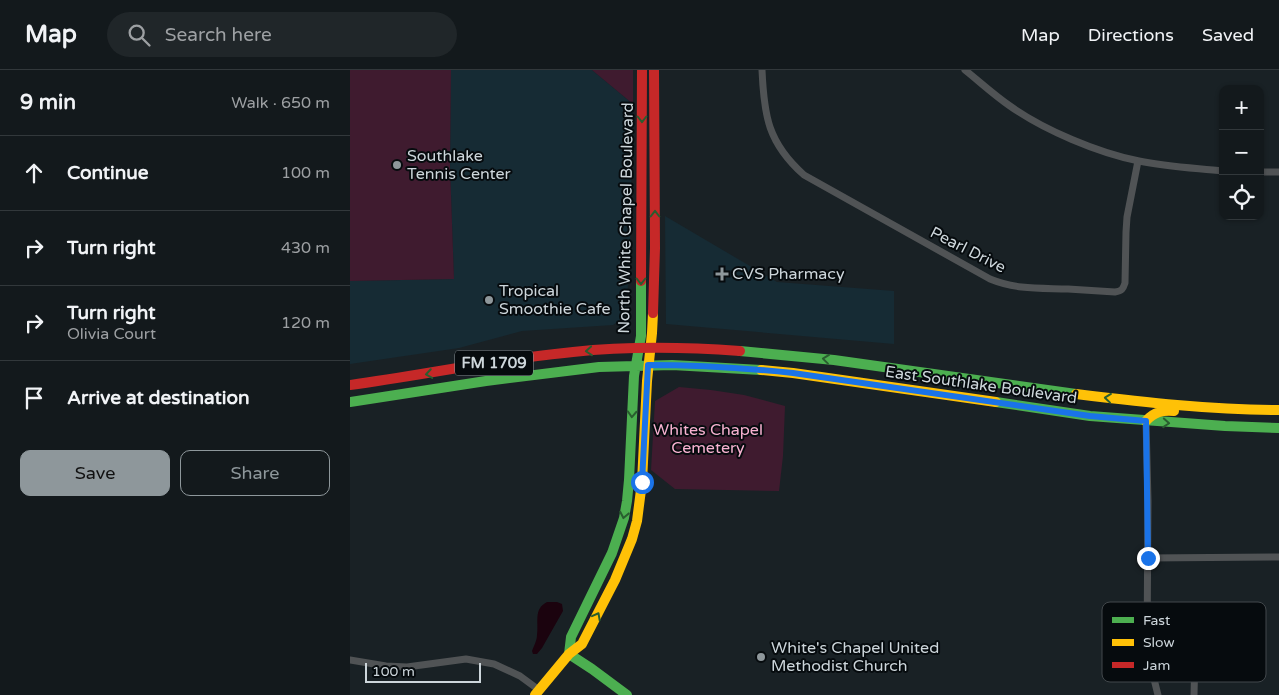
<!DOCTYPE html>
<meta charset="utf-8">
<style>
:root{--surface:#13191c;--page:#202629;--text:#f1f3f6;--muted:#9da0a3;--line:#32383b;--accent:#8e979b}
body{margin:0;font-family:"Varela Round",sans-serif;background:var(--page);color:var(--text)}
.controls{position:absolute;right:15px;top:15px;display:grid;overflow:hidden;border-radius:10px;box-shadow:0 1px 4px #0004}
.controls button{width:45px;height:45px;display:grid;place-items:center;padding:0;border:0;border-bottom:1px solid var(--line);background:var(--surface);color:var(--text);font:25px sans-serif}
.scale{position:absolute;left:15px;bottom:12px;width:116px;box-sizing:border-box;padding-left:5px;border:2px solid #cdd6db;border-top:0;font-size:14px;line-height:18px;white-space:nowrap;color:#cdd6db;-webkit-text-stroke:4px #060b0e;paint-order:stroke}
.stop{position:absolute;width:15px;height:15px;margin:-11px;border:4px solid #1a73e8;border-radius:50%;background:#fff}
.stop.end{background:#1a73e8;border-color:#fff;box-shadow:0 1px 5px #0008}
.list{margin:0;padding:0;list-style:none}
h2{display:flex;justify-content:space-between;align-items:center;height:65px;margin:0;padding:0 20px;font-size:21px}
h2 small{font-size:16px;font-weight:400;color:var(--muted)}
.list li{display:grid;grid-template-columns:32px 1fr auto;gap:15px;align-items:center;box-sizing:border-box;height:75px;padding:0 20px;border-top:1px solid var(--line)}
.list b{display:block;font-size:19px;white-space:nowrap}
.list p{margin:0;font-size:16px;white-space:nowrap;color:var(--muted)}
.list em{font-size:16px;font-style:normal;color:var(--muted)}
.actions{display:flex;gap:10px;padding:15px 20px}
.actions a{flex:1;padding:11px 0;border:1px solid var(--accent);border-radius:10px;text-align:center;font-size:18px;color:var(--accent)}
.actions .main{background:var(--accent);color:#111}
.icon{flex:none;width:28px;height:28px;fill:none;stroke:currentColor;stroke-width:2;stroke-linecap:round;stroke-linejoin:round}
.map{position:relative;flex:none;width:929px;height:625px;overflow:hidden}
header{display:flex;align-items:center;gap:30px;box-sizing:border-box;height:70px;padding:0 25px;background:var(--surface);border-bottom:1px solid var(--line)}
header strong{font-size:24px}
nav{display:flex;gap:28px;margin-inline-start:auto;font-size:18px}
.search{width:350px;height:45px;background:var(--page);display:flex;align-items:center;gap:12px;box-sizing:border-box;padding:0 18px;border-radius:28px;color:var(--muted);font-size:19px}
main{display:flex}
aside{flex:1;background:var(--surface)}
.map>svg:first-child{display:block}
</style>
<header>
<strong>Map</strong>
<div class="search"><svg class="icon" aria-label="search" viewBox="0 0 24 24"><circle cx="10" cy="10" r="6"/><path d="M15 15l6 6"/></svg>Search here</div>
<nav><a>Map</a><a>Directions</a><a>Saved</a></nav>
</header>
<main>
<aside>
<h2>9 min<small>Walk · 650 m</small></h2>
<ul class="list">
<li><svg class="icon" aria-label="ahead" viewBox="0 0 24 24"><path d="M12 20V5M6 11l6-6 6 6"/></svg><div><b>Continue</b></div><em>100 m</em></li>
<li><svg class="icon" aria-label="right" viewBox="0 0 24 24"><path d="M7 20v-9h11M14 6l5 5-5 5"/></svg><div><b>Turn right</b></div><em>430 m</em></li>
<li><svg class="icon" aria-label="right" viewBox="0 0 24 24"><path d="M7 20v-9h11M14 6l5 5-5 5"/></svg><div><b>Turn right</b><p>Olivia Court</p></div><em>120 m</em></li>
<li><svg class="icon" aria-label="arrive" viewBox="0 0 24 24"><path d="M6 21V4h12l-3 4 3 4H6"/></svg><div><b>Arrive at destination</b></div></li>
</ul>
<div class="actions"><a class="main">Save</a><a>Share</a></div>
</aside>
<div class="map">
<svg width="929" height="625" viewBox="0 0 929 625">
<rect width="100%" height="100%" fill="#192125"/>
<!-- built -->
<path fill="#162b34" d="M101,0H242L283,34L280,181L276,246L263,255L172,261L109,278L0,294V211L104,209L100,97Z
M315,146L427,212L544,221V274L316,254Z"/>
<!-- green -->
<path fill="#3f1b2f" d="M0,0H101L100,97L104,209L0,211Z
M242,0H283V34Z
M329,317L361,320L394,325L435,336L433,386L429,421L325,419L301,400L305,331Z"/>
<!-- water -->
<path fill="#1b030e" d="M197,532H207L212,534L213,541L192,578L187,584H183L182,581C184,576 187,570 187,565C189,553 183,539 197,532Z"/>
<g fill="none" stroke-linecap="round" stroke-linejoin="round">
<!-- street -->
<path stroke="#505355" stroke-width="7" d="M412,0C414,46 418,73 454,105L640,209C667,220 690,218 718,219C734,220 750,221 765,222C772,221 773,219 775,213L776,162L777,147L788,91
M615,0C630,12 644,25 660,36C694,60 748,83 789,91C817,97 845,98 873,101
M910,102H929
M796,351L798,431L797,581L808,625
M798,488L929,487
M0,590L36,596L57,597L116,589L144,594L170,606L189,620
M844,625L845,584"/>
<!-- fast -->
<path stroke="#4caf50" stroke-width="10" d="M390,281L484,290L726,324
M0,332L136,311L249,297L322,295L411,300
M646,332L740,346L875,356L929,358
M219,584L221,567L262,483L274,448L277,431L279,410L284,306L291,266V211
M219,584L242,599L277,625"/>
<!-- slow -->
<path stroke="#ffc107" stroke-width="10" d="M411,300L443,303L646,332
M726,324C793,332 861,340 929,340
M796,351C804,342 812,340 824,341
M185,625L219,584L232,574L265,510L282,469L287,451L292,412L297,311L302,263L303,243"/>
<!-- jam -->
<path stroke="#c62828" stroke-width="10" d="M291,211L292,0
M303,243L305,178L304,0
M0,315C74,305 148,289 223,282C279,276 335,277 390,281"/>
</g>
<!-- one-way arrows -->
<defs><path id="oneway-chevron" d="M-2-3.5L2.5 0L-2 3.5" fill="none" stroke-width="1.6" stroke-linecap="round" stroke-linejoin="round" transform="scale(1.25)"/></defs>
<g stroke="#295d2f">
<use href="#oneway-chevron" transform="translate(292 49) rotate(90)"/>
<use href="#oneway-chevron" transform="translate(305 144) rotate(-90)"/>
<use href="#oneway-chevron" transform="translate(291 211) rotate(90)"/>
<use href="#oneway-chevron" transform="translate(239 281) rotate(175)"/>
<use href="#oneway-chevron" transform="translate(476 289) rotate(-173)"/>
<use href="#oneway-chevron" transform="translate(79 304) rotate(171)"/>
<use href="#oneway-chevron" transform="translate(758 328) rotate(-174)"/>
<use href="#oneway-chevron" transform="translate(282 344) rotate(93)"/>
<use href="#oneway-chevron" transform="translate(816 353) rotate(4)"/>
<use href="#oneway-chevron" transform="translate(274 445) rotate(101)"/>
<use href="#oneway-chevron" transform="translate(247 546) rotate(-62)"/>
</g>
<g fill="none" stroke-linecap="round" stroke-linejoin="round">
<!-- route -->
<path stroke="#1a73e8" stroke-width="6" d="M292,412L298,295C347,295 395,298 443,303L740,346L796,351L798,488"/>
</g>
<!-- markers -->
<g fill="#8e979b" stroke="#060b0e" stroke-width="2">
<circle cx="47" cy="95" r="5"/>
<path d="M369.5 196.5h5v5h5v5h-5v5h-5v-5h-5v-5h5z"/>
<circle cx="139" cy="230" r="5"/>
<circle cx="411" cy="587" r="5"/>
</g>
<g text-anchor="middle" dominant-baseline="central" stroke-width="4" stroke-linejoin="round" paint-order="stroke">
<!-- shield labels -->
<rect fill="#060b0e" stroke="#91999e" stroke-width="1" x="105" y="280.5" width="78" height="25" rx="4"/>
<g font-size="15" font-weight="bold" fill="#cdd6db">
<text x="144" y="293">FM 1709</text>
</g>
<!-- poi labels -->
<g font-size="16" fill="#cdd6db" stroke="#060b0e" text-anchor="start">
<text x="57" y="86">Southlake<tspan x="57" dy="18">Tennis Center</tspan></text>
<text x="382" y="204">CVS Pharmacy</text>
<text x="149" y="221">Tropical<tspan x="149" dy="18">Smoothie Cafe</tspan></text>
<text x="421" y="578">White's Chapel United<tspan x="421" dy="18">Methodist Church</tspan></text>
</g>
<!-- street labels -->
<g font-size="16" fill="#cdd6db" stroke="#060b0e">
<text transform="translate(276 148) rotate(-89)">North White Chapel Boulevard</text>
<text transform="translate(618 180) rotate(27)">Pearl Drive</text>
<text transform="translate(631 315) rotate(8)">East Southlake Boulevard</text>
</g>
<!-- park labels -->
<g font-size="16" fill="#f8b2d1" stroke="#060b0e">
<text x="358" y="360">Whites Chapel<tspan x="358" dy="18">Cemetery</tspan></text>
</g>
</g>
<!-- legend -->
<rect x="752" y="532" width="164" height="80" rx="8" fill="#060b0e" stroke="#42484c" stroke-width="1"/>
<rect x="762" y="547" width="22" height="6" fill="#4caf50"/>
<rect x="762" y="569" width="22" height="7" fill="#ffc107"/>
<rect x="762" y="592" width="22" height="6" fill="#c62828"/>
<g font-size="14" fill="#cdd6db">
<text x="793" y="555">Fast</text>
<text x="793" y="577">Slow</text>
<text x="793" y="600">Jam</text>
</g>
</svg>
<div class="controls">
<button>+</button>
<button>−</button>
<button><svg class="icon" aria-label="locate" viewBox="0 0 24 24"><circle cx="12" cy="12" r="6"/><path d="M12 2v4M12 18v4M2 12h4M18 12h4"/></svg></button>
</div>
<div class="scale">100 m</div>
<div class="stop" style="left:292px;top:412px"></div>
<div class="stop end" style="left:798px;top:488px"></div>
</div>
</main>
